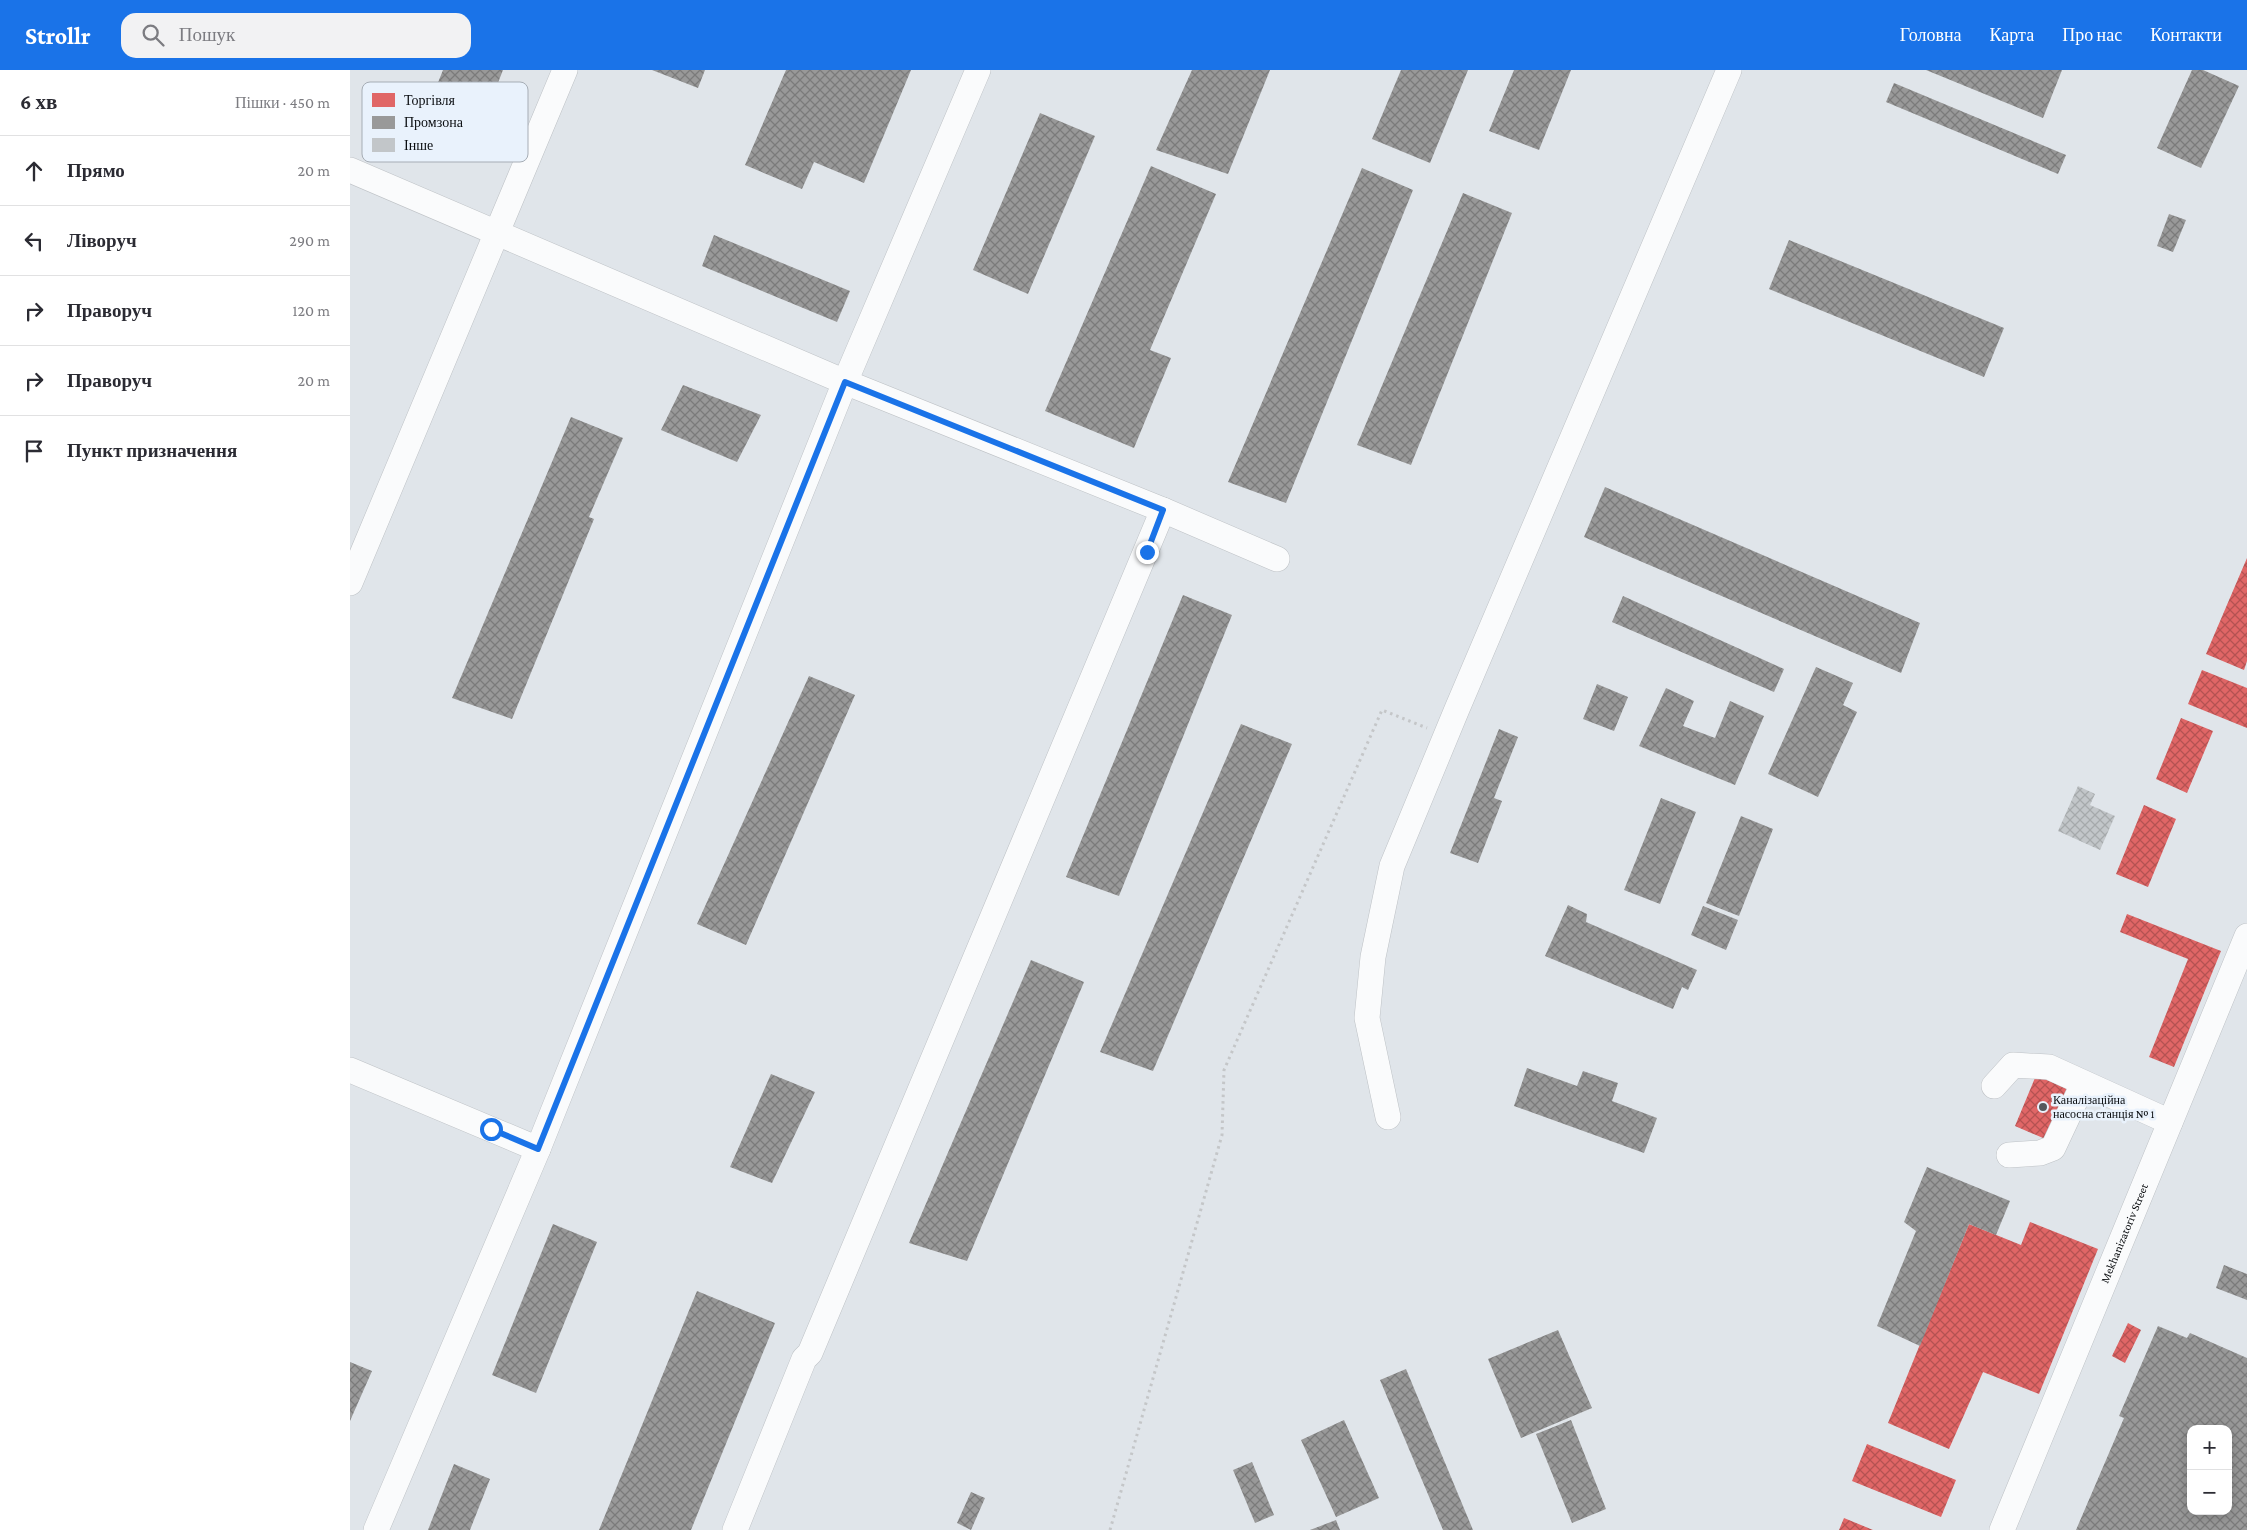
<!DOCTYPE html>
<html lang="uk">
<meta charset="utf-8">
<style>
:root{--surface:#fff;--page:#f2f2f3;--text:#2b2b33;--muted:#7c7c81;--line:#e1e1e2;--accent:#1a73e8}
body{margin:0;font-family:"Crimson Pro",serif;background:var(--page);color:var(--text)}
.controls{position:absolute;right:15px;bottom:15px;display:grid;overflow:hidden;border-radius:10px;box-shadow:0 2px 12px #0003}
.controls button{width:45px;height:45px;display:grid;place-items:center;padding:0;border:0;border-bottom:1px solid var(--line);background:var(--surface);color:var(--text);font:25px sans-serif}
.stop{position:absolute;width:15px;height:15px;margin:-11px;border:4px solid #1a73e8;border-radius:50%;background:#fff}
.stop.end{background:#1a73e8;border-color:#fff;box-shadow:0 1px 5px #0008}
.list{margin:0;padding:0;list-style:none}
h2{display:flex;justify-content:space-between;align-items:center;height:65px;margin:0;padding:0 20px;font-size:21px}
h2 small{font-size:16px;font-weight:400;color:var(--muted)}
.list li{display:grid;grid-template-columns:32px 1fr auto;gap:15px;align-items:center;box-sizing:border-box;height:70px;padding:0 20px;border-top:1px solid var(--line)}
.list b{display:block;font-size:19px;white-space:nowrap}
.list em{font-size:16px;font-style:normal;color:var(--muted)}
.icon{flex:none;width:28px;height:28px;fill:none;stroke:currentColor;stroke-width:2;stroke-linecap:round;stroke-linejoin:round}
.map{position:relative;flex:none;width:1897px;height:1460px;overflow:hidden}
header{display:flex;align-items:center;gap:30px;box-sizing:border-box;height:70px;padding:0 25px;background:var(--accent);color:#fff}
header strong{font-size:24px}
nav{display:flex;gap:28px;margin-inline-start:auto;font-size:18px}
.search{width:350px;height:45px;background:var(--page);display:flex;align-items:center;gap:12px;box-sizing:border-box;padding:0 18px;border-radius:15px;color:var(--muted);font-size:19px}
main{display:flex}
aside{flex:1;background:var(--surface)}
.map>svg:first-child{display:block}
</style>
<header>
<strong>Strollr</strong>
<div class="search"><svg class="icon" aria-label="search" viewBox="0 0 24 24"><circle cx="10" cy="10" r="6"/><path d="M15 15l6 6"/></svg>Пошук</div>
<nav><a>Головна</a><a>Карта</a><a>Про нас</a><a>Контакти</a></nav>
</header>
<main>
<aside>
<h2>6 хв<small>Пішки · 450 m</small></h2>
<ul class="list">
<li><svg class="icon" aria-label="ahead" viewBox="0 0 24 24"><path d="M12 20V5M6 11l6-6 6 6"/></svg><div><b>Прямо</b></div><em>20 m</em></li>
<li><svg class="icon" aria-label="left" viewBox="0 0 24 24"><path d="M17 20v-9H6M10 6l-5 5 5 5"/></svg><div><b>Ліворуч</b></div><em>290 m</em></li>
<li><svg class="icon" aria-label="right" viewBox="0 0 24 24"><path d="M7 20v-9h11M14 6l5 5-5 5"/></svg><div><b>Праворуч</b></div><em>120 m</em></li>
<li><svg class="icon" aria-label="right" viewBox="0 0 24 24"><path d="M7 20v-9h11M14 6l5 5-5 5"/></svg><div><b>Праворуч</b></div><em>20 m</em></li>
<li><svg class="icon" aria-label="arrive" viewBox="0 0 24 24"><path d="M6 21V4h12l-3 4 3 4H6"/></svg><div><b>Пункт призначення</b></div></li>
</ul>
</aside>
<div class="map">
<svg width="1897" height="1460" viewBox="0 0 1897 1460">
<defs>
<pattern id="shops-cross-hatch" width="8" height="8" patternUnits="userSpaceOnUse" patternTransform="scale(1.25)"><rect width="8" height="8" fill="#e06666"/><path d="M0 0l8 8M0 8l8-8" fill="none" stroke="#b45252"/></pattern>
<pattern id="industry-cross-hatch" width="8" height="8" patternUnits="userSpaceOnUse" patternTransform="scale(1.25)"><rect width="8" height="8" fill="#999"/><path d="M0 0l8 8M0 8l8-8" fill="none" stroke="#7b7b7b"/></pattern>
<pattern id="building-cross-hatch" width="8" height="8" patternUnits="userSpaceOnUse" patternTransform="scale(1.25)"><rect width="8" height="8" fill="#c2c6c9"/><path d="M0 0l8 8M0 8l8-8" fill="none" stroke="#a5a9ab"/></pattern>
</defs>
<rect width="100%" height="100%" fill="#e0e5ea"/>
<!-- shops -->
<path fill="url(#shops-cross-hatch)" d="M1897,488V591L1894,600L1856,584Z
M1852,600L1897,618V658L1838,634Z
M1831,648L1863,661L1837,723L1806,709Z
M1794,735L1826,749L1798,817L1766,804Z
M1777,844L1871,881L1824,997L1799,987L1838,889L1770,862Z
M1687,1003L1722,1018L1700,1071L1665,1056Z
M1680,1152L1748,1179L1689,1324L1633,1302L1599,1379L1538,1353L1619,1154L1671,1175Z
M1778,1253L1791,1260L1775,1293L1762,1286Z
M1517,1374L1606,1410L1591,1447L1502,1411Z
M1494,1448L1523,1460H1489Z"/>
<!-- industry -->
<path fill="url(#industry-cross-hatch)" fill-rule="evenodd" d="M93,0H153L135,46L83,25Z
M302,0H355L348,18Z
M436,0H561L514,113L464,92L452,119L395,95Z
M842,0H920L878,104L806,80Z
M1051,0H1118L1080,93L1022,69Z
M1164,0H1221L1189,80L1139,61Z
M1576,0H1712L1693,48Z
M1842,0H1853L1889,16L1851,98L1807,78Z
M1544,13L1716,85L1708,104L1536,32Z
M690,43L745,66L678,224L623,200Z
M801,96L866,124L800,280L821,288L784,378L695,341Z
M1012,98L1063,120L936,433L878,412Z
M1113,123L1162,143L1061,395L1007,375Z
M1819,144L1836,150L1823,182L1807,176Z
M364,165L500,221L487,252L352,196Z
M1439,170L1654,258L1634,307L1419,219Z
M333,315L411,345L387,392L311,360Z
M221,347L273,368L239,447L244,449L162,649L102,628Z
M1255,417L1570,553L1551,603L1234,467Z
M833,525L882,545L769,826L716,807Z
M1273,526L1434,599L1424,622L1262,552Z
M1466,597L1503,613L1493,635L1507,642L1468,727L1418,704Z
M459,606L505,625L396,875L347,854Z
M1247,614L1278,627L1264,661L1233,649Z
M1316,618L1344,631L1333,656L1365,668L1380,631L1414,646L1385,715L1289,676Z
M891,654L942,674L803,1001L750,982Z
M1149,659L1168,667L1144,728L1152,731L1128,793L1100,783Z
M1311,728L1346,742L1310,834L1274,820Z
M1391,746L1423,759L1389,846L1356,833Z
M1218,835L1237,844L1236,852L1347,900L1338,920L1332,917L1323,939L1195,886Z
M1353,836L1388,850L1376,880L1341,865Z
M681,890L734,912L617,1191L559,1173Z
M1177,998L1227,1016L1233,1001L1268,1013L1262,1031L1307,1048L1294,1083L1164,1036Z
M421,1004L465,1022L422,1113L380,1097Z
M1577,1097L1660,1131L1646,1165L1619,1154L1570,1276L1527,1256L1566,1161L1554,1152Z
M203,1154L247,1172L186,1323L142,1305Z
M1874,1195L1897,1204V1230L1866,1218Z
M347,1221L425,1253L341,1460H249Z
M1808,1256L1837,1268L1840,1263L1897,1288V1460H1726L1774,1348L1769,1346ZM1841,1359H1878V1441H1841Z
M1208,1260L1242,1338L1171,1368L1138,1289Z
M0,1292L22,1301L0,1351Z
M1056,1299L1123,1460H1093L1030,1310Z
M994,1350L1029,1428L986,1447L951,1370Z
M1221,1350L1256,1439L1222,1453L1186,1364Z
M902,1392L924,1445L905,1453L883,1400Z
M104,1394L140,1409L120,1460H78Z
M621,1422L635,1428L621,1460L607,1453Z
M986,1450L990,1460H960Z"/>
<!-- building -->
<path fill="url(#building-cross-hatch)" d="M1728,716L1745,724L1740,735L1765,746L1750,780L1708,761Z"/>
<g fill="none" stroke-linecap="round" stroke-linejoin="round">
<!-- minor casing -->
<g stroke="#bec2c6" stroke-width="26">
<g id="minor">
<path d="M0,100L495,312L813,440L927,489"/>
<path d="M0,513L215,0"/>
<path d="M0,1000L188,1079"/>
<path d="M1644,1016L1663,995L1699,997L1820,1052"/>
<path d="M1038,1047L1017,948L1023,887L1042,796L1107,639L1379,0"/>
<path d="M1659,1085L1690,1083L1703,1078L1733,1014"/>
<path d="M26,1460L188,1079L495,312L628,0"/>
<path d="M385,1460L454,1289L460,1283L813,440"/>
<path id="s1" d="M1652,1460L1897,866"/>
</g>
</g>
<!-- path -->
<path stroke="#c4c6c8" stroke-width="3" stroke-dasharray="2.5 4" stroke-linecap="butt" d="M760,1460L872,1065L874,1000L1032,640L1077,658"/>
<!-- minor -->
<use href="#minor" stroke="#fafbfc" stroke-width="25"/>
</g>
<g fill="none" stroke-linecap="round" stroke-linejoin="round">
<!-- route -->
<path stroke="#1a73e8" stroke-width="6" d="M141,1059L188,1079L495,312L813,440L797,482"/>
</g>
<!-- markers -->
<circle fill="#54585c" stroke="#e9f2fc" stroke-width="2" cx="1693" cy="1037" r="5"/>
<g text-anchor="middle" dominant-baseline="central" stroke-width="5" stroke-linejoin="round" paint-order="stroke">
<!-- poi labels -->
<g font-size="12" fill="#090c0f" stroke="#e9f2fc" text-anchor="start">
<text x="1703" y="1030">Каналізаційна<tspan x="1703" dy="14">насосна станція № 1</tspan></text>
</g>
<!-- street labels -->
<g font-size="12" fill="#090c0f" stroke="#e9f2fc">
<text stroke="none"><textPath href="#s1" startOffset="321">Mekhanizatoriv Street</textPath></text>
</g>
</g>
<!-- legend -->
<rect x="12" y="12" width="166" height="80" rx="8" fill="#e9f2fc" stroke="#a6adb5" stroke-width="1"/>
<rect x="22" y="23" width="23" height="14" fill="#e06666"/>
<rect x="22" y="46" width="23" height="13" fill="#999"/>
<rect x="22" y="68" width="23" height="14" fill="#c2c6c9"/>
<g font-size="14" fill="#090c0f">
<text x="54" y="35">Торгівля</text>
<text x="54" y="57">Промзона</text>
<text x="54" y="80">Інше</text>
</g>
</svg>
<div class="controls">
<button>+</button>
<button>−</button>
</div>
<div class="stop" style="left:141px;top:1059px"></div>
<div class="stop end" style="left:797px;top:482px"></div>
</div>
</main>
